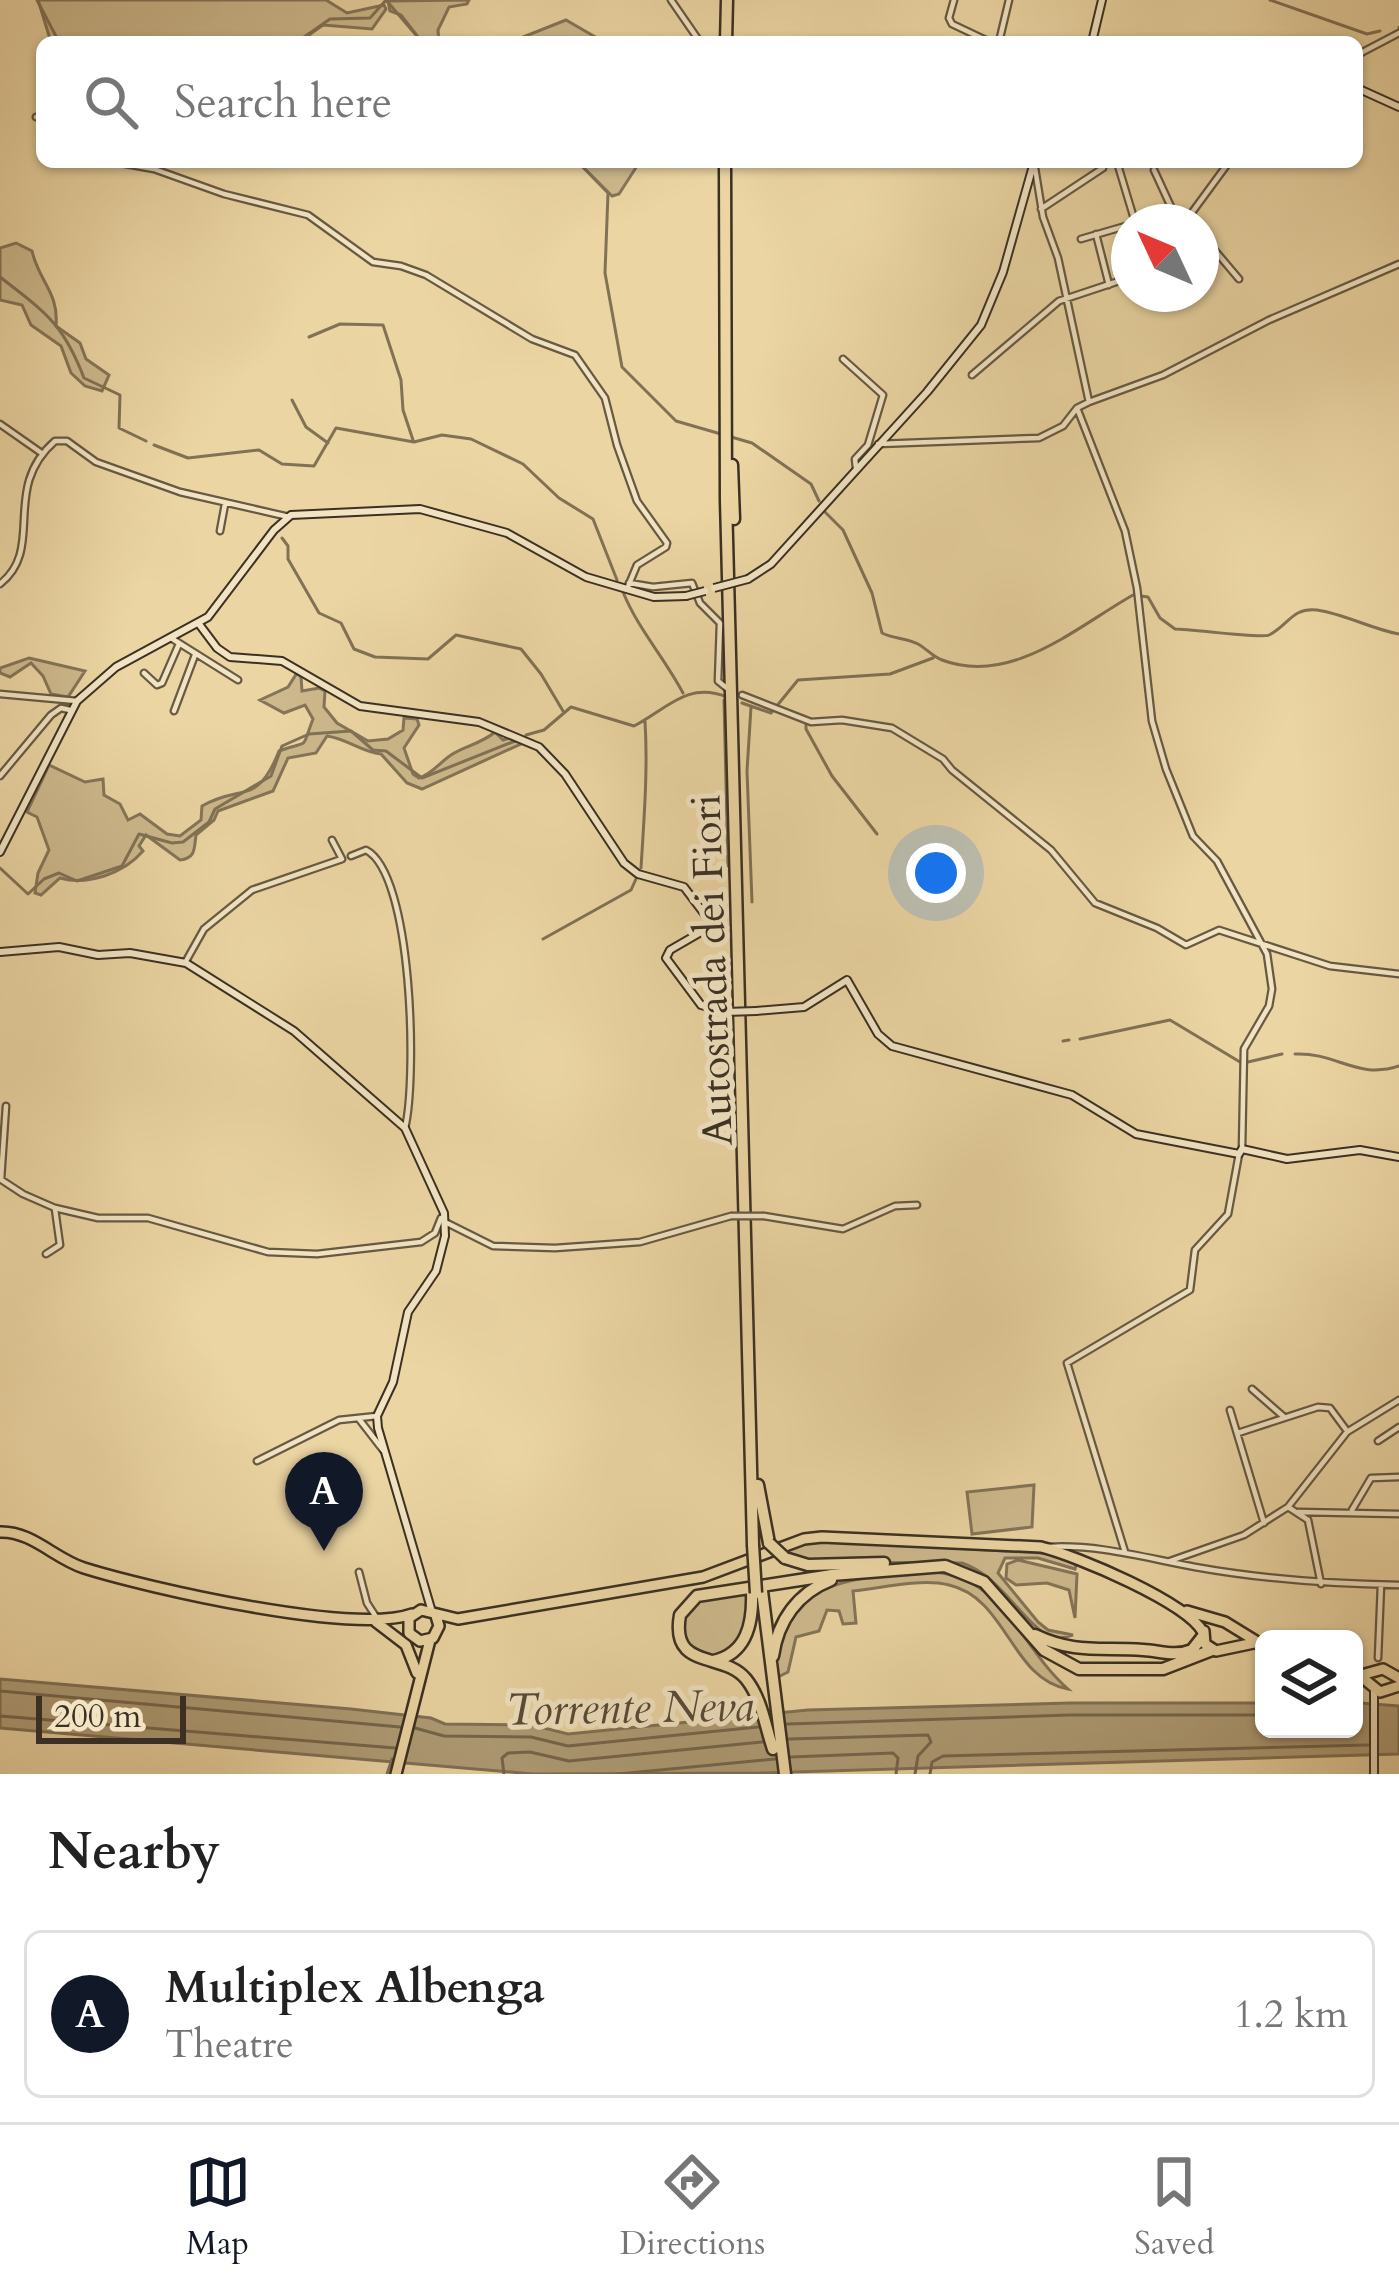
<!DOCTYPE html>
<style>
:root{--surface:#fff;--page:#f6f6f6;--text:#222;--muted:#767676;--line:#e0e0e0;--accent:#111827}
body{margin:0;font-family:Cardo,serif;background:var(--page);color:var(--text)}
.controls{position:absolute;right:36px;bottom:36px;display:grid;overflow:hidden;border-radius:18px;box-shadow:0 3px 9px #0004}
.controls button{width:108px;height:108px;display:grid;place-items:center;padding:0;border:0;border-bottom:3px solid var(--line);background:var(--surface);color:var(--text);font:60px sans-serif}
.compass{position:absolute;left:1111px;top:204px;width:108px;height:108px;border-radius:50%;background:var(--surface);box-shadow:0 3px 9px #0004;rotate:314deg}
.scale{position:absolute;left:36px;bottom:30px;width:150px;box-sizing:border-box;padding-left:12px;border:6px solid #3b3023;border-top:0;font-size:33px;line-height:42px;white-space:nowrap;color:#3b3023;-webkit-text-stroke:9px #f2e4c3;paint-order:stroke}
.you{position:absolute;left:936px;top:873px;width:42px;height:42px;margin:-30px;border:9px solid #fff;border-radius:50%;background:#1a73e8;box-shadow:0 0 0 18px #1a73e833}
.badge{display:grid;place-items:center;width:78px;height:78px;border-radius:50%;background:var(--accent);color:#fff;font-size:39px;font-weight:700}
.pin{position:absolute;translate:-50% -99px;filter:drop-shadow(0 3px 6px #0008)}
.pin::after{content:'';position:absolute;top:63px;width:42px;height:36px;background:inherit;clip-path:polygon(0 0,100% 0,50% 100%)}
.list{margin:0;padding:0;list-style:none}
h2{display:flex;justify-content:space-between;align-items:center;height:156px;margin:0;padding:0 48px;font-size:51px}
h2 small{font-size:39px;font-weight:400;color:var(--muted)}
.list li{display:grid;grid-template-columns:78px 1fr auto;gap:36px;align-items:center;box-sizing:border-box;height:168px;margin:0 24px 24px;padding:0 24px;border:3px solid var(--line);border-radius:18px}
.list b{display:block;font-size:45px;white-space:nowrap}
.list p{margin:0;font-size:39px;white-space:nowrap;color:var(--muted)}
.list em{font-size:39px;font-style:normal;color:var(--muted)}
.icon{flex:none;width:66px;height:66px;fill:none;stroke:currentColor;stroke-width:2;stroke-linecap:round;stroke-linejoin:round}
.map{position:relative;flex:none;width:1399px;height:1774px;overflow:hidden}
.search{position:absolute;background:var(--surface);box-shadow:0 3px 9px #0004;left:36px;right:36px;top:36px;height:132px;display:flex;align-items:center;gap:30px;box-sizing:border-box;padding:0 42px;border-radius:18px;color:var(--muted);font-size:45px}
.sheet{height:348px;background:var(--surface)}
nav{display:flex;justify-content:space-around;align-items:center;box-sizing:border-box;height:168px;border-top:3px solid var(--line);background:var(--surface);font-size:33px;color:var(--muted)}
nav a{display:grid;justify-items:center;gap:6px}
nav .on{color:var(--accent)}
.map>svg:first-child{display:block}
</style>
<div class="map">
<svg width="1399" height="1774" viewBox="0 0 1399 1774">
<rect width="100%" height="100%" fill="#ebd5a3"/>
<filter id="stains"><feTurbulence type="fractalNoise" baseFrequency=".00167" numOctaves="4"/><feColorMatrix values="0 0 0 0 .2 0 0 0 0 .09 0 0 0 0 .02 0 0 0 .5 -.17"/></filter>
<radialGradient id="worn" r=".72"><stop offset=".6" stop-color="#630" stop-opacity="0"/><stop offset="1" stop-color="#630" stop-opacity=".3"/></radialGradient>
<!-- green -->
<path fill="#cdb98d" stroke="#847458" stroke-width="3" d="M38,0H326L347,13L384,5L386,9L372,29L323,25L299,42H51Z
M469,0L467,4L449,7L438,30L439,42H422L401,15L390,11L388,1Z
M566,20L604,42H523V37Z
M578,162H635L637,166L619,194L612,196Z
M16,243L32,251C39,282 59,292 56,326L80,343L86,359L109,375L102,391L85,386L71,373L61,346L31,325L22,305L0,300V248Z
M29,658L85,671L68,697L51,694L43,676L31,663L10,677L0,673V668Z
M297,673L301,677L302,691L319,688L325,691L324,707L337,723L368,741L388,739L403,730L404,718L417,719L419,725L404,748L413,774L419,778C433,773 439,763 451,755C464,746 481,744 495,732L503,740L513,737L523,743L422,789L407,783L381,754C361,752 348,739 327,736L316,753L288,758L273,791L218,811L214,820L196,835C194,849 196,858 180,860L146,835L139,846L143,851C124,873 88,886 60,878L41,895L35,893L38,873L49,850L37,817L27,812L49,765L85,782L103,779L104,795L120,804L128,820L140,814L167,834L180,836L201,820L202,806C242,783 257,807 279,751C311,739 300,753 313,719L305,705L284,713L260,700L288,687Z
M1034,1485L1032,1527L972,1534L967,1492Z
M814,1540L1058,1554L1077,1561L1075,1569L1038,1558H1005L998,1573L1038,1622L1048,1630L1073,1635L1054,1640C1019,1620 1001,1576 962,1563L806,1562L781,1552Z
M1018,1560L1077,1574L1075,1618L1069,1590L1047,1583L1016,1585L1006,1578L1007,1564Z
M917,1571C1005,1570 1014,1641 1068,1689C1011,1679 1007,1598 949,1585C920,1578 883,1588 853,1591L856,1623L843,1624L839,1611L827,1610L819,1631L796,1637L788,1672L776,1678C771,1583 845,1580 917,1571Z
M749,1590V1613L740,1641L714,1658L690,1648C680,1626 681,1619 697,1600Z"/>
<!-- water -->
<path fill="#af9d77" stroke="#817155" stroke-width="3" d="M0,1679L351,1709L431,1718L445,1724L532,1725L568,1734L808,1710L1070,1703H1264V1729H1354V1703H1360L1399,1706V1754L759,1773L533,1774L0,1728Z"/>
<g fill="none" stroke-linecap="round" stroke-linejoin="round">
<!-- shore -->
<path stroke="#75664d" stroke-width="3" d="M0,1691L400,1727
M0,1716L395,1748
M787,1724L1070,1715H1264
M415,1728L444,1736L531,1737L568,1746L758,1727
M789,1739L928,1735L931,1742L918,1756L915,1774
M791,1757L893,1753L898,1758L896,1774
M504,1774L502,1758L508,1753L530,1752L569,1761L762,1742
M618,1774L775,1759
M930,1774L932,1762L943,1756L1368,1745"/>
<!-- stream -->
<path stroke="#817155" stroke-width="3" d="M37,0L59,42
M1270,0L1367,34L1380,31
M1399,28V27
M297,42L330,19L370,18L386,0L422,42
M578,162L608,193L605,273L622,367L676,421L752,443L811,484L819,501
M0,277C45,312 63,323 84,378L120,395L119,428L146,441
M309,337L340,324L383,325L401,380L403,410L413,440
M292,400L306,427L328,443
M154,445L188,458L259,450L282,464L314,466L336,428L414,442L442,435L471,439L523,464L559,498L593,519L617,580
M824,511L843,530L872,593L882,633C894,639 907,638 918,644C927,649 932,656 942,660C1011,686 1075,628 1133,595L1148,597L1160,618L1175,629C1193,629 1260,639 1269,635C1288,626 1292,607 1317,610C1345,614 1371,629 1399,634
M282,538L288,546V559L319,613L341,623L354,649L375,657L428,659L456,635L521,649L541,674L563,711
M623,592C638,629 664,657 683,693
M724,700L728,866
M742,703L771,713L798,680L890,674L933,658
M751,707L747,771L752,902
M806,723V729L832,776L877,834
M526,735L544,730L571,707L634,726C667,709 687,681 727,697
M0,868L28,894L44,879L59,873L77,881L122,866L139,834L172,843L183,842L209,822L215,809L271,776L282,746L309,734L351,731L373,750L386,751L422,778L515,741
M641,868C644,819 648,770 645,721
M543,939L631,890L636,879
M1080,1039L1170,1020L1240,1062
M1063,1041L1069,1040
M1295,1054C1336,1052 1357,1080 1399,1066
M1248,1062L1282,1054
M387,1774L392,1759"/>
<!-- street casing -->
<g stroke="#675943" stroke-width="9">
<path id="street" d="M671,0L700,42
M954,0L949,18L952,24L990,42
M999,42L1009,0
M1357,55L1399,33
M36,117L42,119
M115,162L154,169L224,194L308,215L373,262L401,266L426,275L532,339L575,355L605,398L617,445L637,501L667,543L666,547L637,565L627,589
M1117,162L1135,222
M1035,168L1043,217L1058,258L1089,402
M1154,170L1178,222
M1041,209L1103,168
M1185,222L1229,162
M1096,234L1109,285
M1201,234L1239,279
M1081,239L1129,225
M843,359L883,395L868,445L855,459L856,468
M972,375L1059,301L1116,282L1129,273
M1077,408L1125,531L1137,588L1152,721L1166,769L1193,836L1217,861L1267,954L1272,989L1269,1006L1244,1049L1242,1149
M0,424L40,452
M878,444L1039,438L1063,426L1077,408L1089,402L1163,375L1269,320L1399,264
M220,531L225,504
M629,583L653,587L692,583L700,603L720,623L718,681L728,689
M0,584C46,548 0,489 55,441H67L96,462L180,492L289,517
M171,638L238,680
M144,673L157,685L162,683L179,644
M0,694L77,701
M742,695L811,722L842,720L892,728L943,759L952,770L1051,850L1095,903L1157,928L1186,945L1219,930L1330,966L1399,974
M174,711L195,655
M0,776L51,715L61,708L70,710
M351,856L366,850C413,874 417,1079 405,1128
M186,961L204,929L252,890L342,859L332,840
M0,1179L23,1194L55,1208L98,1218H148L268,1252L317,1254L421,1242L435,1233L441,1218
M1,1179L6,1106
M764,1216L843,1229L895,1206L917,1205
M447,1223L493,1246L555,1248L640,1242L731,1216
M46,1254L60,1245L55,1209
M1252,1389L1284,1417
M1230,1410L1264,1523
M359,1419L383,1450
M1238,1433L1318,1407L1330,1408L1347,1431
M1378,1441L1399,1427
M257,1461L339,1420L377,1416
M1288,1507L1308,1520L1321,1584
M1352,1510L1371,1478L1399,1477
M1298,1512L1399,1514
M1048,1547C1098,1544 1146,1558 1195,1567C1262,1579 1331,1584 1399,1585
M1125,1552L1067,1363L1190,1290L1195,1250L1228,1214L1239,1154
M1170,1561L1244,1535L1288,1507L1347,1432L1399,1400
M359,1572L367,1603L378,1620
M1378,1658L1381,1585"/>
</g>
<!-- secondary casing -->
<g stroke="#3b3023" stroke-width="10">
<path id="secondary" d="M1092,42L1102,0
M1357,88L1399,107
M748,579L771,564L927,392L981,325L1003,272L1034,162
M199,624L217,648L230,657L282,661L360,706L479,722L539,747L565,774L624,863L638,874L684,887L709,920L708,928L670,950L666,958L701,1005L726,1012
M0,852L77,701L116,667L208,617L274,530L291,515L420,509L507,533L586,577L654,597L686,596
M0,952L59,947L98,955L130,953L186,963L294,1031L405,1128L444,1213L445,1236L436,1271L408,1312L393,1382L377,1416L378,1428L432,1612
M756,1011L804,1007L847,980L878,1034L892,1046L1072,1095L1136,1134L1239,1154L1242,1149L1287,1159L1360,1150L1399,1157
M1374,1688V1774"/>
</g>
<!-- primary casing -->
<g stroke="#3b3023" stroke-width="14">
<path id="primary" d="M0,1532C32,1531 55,1559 84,1568C148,1588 353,1635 412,1614
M1187,1611L1225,1622L1264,1646
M436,1616L439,1626L433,1638L420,1641L409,1633V1618L421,1610L458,1619L703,1577L804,1539L822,1537L1041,1547C1077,1556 1186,1602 1203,1632
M376,1622L406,1645L417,1673
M1204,1631L1205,1644L1216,1651L1254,1643
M1354,1677L1383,1669L1399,1678
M1364,1679L1380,1692L1399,1686
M396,1774L430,1640"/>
</g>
<!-- highway casing -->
<g stroke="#3b3023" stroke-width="15">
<path id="highway" d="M726,42L727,0
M725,162L726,500L753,1545
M732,465L734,519
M758,1485L769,1543
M785,1558L808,1565L884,1563
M762,1591L785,1774
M1035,1635C1075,1654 1101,1647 1143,1650C1161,1651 1175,1657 1192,1650L1203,1636
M773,1656C778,1620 798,1593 831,1580
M713,1661C747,1654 753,1623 752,1593
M773,1749C765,1726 762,1699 746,1679C723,1651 670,1671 680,1615L697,1596L832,1575L945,1566L984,1582L1044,1650L1079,1669H1163L1212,1650"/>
</g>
<!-- street -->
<use href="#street" stroke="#f2e4c3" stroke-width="4.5"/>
<!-- secondary -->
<use href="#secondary" stroke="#f2e4c3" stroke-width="6"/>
<!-- primary -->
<use href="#primary" stroke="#ebd5a3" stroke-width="9"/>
<!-- highway -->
<use href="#highway" stroke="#ebd5a3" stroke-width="10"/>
<!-- street-bridge casing -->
<g stroke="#675943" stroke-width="9" stroke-linecap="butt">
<path id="street-bridge" d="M731,1216H764"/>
</g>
<!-- secondary-bridge casing -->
<g stroke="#3b3023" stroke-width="10" stroke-linecap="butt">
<path id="secondary-bridge" d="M714,588L748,579
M686,596L705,591
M726,1012L756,1011"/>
</g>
<!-- highway-bridge casing -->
<g stroke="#3b3023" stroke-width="15" stroke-linecap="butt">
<path id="highway-bridge" d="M769,1543L785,1558
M753,1545L756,1593"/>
</g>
<!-- street-bridge -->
<use href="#street-bridge" stroke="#f2e4c3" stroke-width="4.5"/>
<!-- secondary-bridge -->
<use href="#secondary-bridge" stroke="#f2e4c3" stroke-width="6"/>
<!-- highway-bridge -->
<use href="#highway-bridge" stroke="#ebd5a3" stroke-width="10"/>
</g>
<g text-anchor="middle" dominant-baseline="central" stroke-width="10" stroke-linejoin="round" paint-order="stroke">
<!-- street labels -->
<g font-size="42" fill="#3b3023" stroke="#f2e4c3">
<text transform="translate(712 970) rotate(-92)">Autostrada dei Fiori</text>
</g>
<!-- water labels -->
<g font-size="45" font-style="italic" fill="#584b38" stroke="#f2e4c3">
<text transform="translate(630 1708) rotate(-1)">Torrente Neva</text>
</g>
</g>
<rect width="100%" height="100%" filter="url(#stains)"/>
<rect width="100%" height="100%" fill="url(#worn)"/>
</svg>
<div class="controls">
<button><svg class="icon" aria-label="layers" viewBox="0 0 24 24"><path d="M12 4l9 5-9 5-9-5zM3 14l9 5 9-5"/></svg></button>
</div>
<svg class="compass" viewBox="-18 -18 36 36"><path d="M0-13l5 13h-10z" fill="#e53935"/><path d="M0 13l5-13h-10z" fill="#767676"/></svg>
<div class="scale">200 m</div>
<div class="you"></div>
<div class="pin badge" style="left:324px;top:1551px">A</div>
<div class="search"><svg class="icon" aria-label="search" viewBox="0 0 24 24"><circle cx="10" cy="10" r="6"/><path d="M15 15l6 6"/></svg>Search here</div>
</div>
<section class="sheet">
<h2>Nearby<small></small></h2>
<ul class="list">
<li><span class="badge">A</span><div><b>Multiplex Albenga</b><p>Theatre</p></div><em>1.2 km</em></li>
</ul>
</section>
<nav>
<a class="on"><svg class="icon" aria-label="map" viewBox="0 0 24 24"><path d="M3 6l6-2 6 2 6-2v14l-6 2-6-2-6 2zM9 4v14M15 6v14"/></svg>Map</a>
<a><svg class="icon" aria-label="directions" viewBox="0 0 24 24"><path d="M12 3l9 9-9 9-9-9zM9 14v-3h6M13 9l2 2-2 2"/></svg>Directions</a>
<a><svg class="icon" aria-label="saved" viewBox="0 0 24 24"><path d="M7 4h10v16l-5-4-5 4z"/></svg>Saved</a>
</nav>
